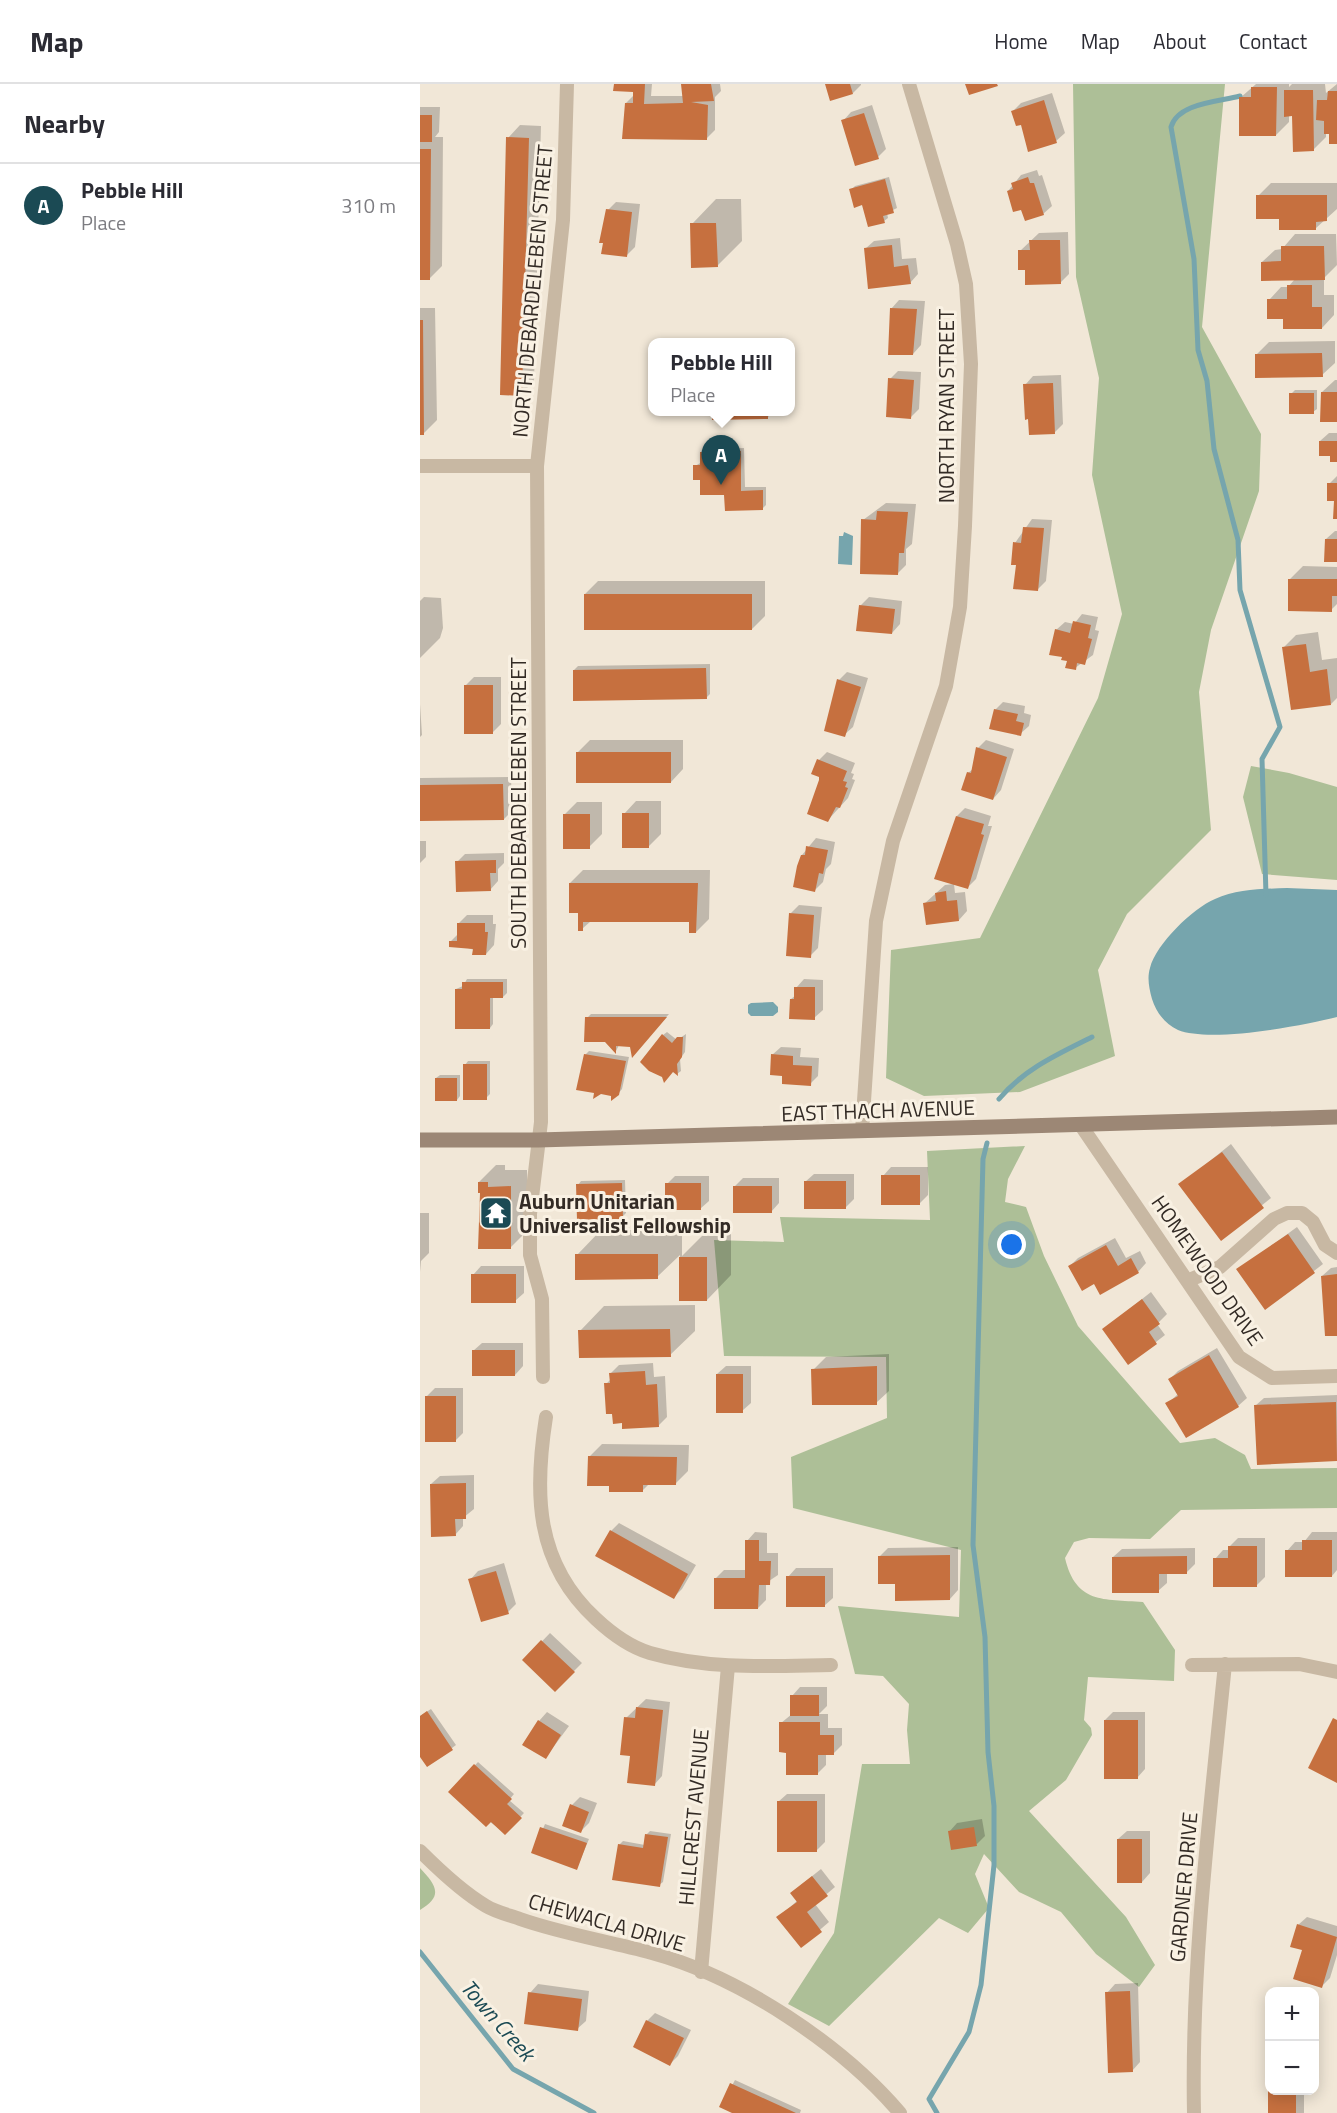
<!DOCTYPE html>
<meta charset="utf-8">
<style>
:root{--surface:#fff;--page:#f2f2f3;--text:#2b2b33;--muted:#7c7c81;--line:#e1e1e2;--accent:#1b4a54}
body{margin:0;font-family:"Titillium Web",sans-serif;background:var(--page);color:var(--text)}
.controls{position:absolute;right:18px;bottom:18px;display:grid;overflow:hidden;border-radius:12px;box-shadow:0 3px 15px #0003}
.controls button{width:54px;height:54px;display:grid;place-items:center;padding:0;border:0;border-bottom:2px solid var(--line);background:var(--surface);color:var(--text);font:30px sans-serif}
.you{position:absolute;left:592px;top:1161px;width:21px;height:21px;margin:-15px;border:4px solid #fff;border-radius:50%;background:#1a73e8;box-shadow:0 0 0 9px #1a73e833}
.badge{display:grid;place-items:center;width:39px;height:39px;border-radius:50%;background:var(--accent);color:#fff;font-size:20px;font-weight:700}
.pin{position:absolute;translate:-50% -50px;filter:drop-shadow(0 2px 3px #0008)}
.pin::after{content:'';position:absolute;top:32px;width:21px;height:18px;background:inherit;clip-path:polygon(0 0,100% 0,50% 100%)}
.popup{position:absolute;left:228px;top:254px;width:147px;height:78px;box-sizing:border-box;display:grid;place-content:center;border-radius:12px;background:var(--surface);filter:drop-shadow(0 2px 4px #0005);font-size:20px;white-space:nowrap;color:var(--muted)}
.popup b{font-size:22px;color:var(--text)}
.popup::after{content:'';position:absolute;left:50%;top:100%;margin-left:-12px;border:12px solid transparent;border-top-color:var(--surface)}
.list{margin:0;padding:0;list-style:none}
h2{display:flex;justify-content:space-between;align-items:center;height:78px;margin:0;padding:0 24px;font-size:26px}
h2 small{font-size:20px;font-weight:400;color:var(--muted)}
.list li{display:grid;grid-template-columns:39px 1fr auto;gap:18px;align-items:center;box-sizing:border-box;height:84px;padding:0 24px;border-top:2px solid var(--line)}
.list b{display:block;font-size:22px;white-space:nowrap}
.list p{margin:0;font-size:20px;white-space:nowrap;color:var(--muted)}
.list em{font-size:20px;font-style:normal;color:var(--muted)}
.map{position:relative;flex:none;width:917px;height:2029px;overflow:hidden}
header{display:flex;align-items:center;gap:36px;box-sizing:border-box;height:84px;padding:0 30px;background:var(--surface);border-bottom:2px solid var(--line)}
header strong{font-size:28px}
nav{display:flex;gap:33px;margin-inline-start:auto;font-size:21px}
main{display:flex}
aside{flex:1;background:var(--surface)}
.map>svg:first-child{display:block}
</style>
<header>
<strong>Map</strong>
<nav><a>Home</a><a>Map</a><a>About</a><a>Contact</a></nav>
</header>
<main>
<aside>
<h2>Nearby<small></small></h2>
<ul class="list">
<li><span class="badge">A</span><div><b>Pebble Hill</b><p>Place</p></div><em>310 m</em></li>
</ul>
</aside>
<div class="map">
<svg width="917" height="2029" viewBox="0 0 917 2029">
<rect width="100%" height="100%" fill="#f1e7d7"/>
<!-- green -->
<path fill="#adbf97" d="M653,0H805L782,243L841,350L839,407L791,546L779,608L791,746L707,830L678,886L695,972L600,1008L504,1012L466,994L471,866L560,854L678,614L702,530L672,391L679,294L656,193Z
M831,682L869,689L917,703V796L842,790L823,713Z
M605,1062L588,1095L585,1118L606,1123L624,1172L658,1242L760,1359L795,1354L825,1371L831,1385L917,1384V1424L761,1426L730,1455L669,1454L654,1458L645,1474C656,1520 683,1515 723,1518L755,1566L754,1597L668,1593L664,1636L671,1644L672,1651L646,1696L609,1727L706,1833L735,1881L719,1903L676,1870L641,1828L599,1808L564,1770L555,1790L569,1824L548,1849L519,1834L409,1942L368,1920L414,1849L442,1680H490L487,1646L489,1620L463,1592L435,1590L418,1522L539,1533L541,1466L373,1424L371,1373L467,1334L466,1273L304,1272L294,1156L364,1158L360,1133L510,1136L507,1067Z
M0,1784C16,1801 24,1812 0,1826Z"/>
<!-- water -->
<path fill="#76a5ad" d="M424,448L433,452L432,481L418,480L419,452H423Z
M867,804L917,806V933C882,942 790,959 758,946C745,940 736,928 732,915C729,904 727,894 730,884C736,860 773,824 795,815C817,805 843,805 867,804Z
M353,918L358,923V928L353,932H331L328,929V921L331,919Z"/>
<!-- shadow -->
<path fill="#0003" d="M195,0H232L231,12H264L263,0H300L301,7L295,13V46L287,54L206,19L214,11V7Z
M406,0H441V1L433,9Z
M836,0H869V3L872,0H905L906,9L917,0V59L910,49H906V53L893,66L874,31H869V38L856,51L820,14Z
M632,9L645,49L636,57L602,39L593,27L601,19Z
M452,21L466,65L458,73L423,37L431,28Z
M0,23H20L19,48L15,53H23L22,182L9,195H0Z
M100,41L121,42L114,297L101,310L88,54Z
M617,86L619,92L622,91L632,122L623,130L602,124L588,107L601,91Z
M469,93L477,124L467,129L468,134L464,137L431,106L435,102Z
M851,99H917V125L896,144L860,133L838,112Z
M296,115H321L322,157L297,182L272,140Z
M196,118L220,120L215,163L207,171L188,126Z
M648,148L649,190L640,199L607,184L600,167L619,149Z
M875,150H916L917,181L904,194V211H914V231L902,244L864,234L849,216L861,203H868L875,195L842,178L855,166L862,165Z
M480,154L482,175L496,174L498,190L490,199L445,165L454,157Z
M479,216L505,217L501,261L493,270L471,225Z
M0,224H15L17,336L4,349H0Z
M915,257V279L902,291L836,271L849,258Z
M478,287L501,288L499,325L491,333L470,295Z
M641,291L643,340L634,349L605,301L613,292Z
M915,296H917V337L902,308Z
M875,306H897V325L893,328L871,310Z
M293,328H351V330L347,334H293Z
M909,349H917V377L900,357Z
M324,364L325,403H346V421L342,425L306,410L275,382L282,378V368L285,365Z
M917,392V433L915,416L909,400Z
M466,419L496,420L492,460L486,465V481L477,490L443,436Z
M612,435L632,436L626,497L617,506L597,480L595,459Z
M915,447H917V476L906,455Z
M883,482L917,483V520L911,526L870,495Z
M178,497H345V532L332,545L165,510Z
M4,513L21,514L23,544L20,554L0,574V517Z
M449,513L482,517L480,540L472,549L440,522Z
M662,530L678,533L675,546L679,547L673,571L655,584L636,546L645,538L654,540Z
M898,548L902,576L917,574V614L911,620L864,563L876,551Z
M290,580V610L286,614L154,586L158,582Z
M427,588L448,594L433,643L424,651L419,596Z
M54,593H81V640L72,649L46,601Z
M583,618L605,622L604,629L611,631L609,642L600,650L575,626Z
M0,620L2,651L0,653Z
M170,656H263V685L251,698L157,669Z
M566,656L594,665L581,706L573,715L548,689L554,684L558,664Z
M407,668L435,679L431,689L434,690L432,695L435,696L428,714L408,736L399,676Z
M91,693L92,727L84,735L0,736V694Z
M216,717H241V750L228,763L204,730Z
M157,718H182V750L169,763L144,731Z
M545,724L571,732L568,742H572L556,795L547,804L537,732Z
M396,754L415,758L411,780L406,785L403,798L395,806L382,771Z
M0,757H6V773L0,779Z
M84,769V779L78,785V797L70,806L37,778L45,770Z
M163,786H290L289,835L276,848L271,837H171L162,845L150,799Z
M534,800L535,809L545,808L547,827L539,836L504,820L525,801Z
M379,821L402,823L398,864L390,872L371,829Z
M47,831H73V840H76L74,861L66,870L30,858L39,849V839Z
M47,895H87V909L83,913H73V940L70,944L36,905L43,902Z
M384,895L403,896V926L394,934L371,915L376,911V904Z
M171,930H249L213,971L211,961H199L196,967L167,934Z
M247,948L257,956L266,950L265,968L260,975L261,987L257,990L253,986L243,951Z
M361,963L381,964L380,973L399,974L398,992L390,1000L364,990L352,971Z
M169,967L209,973L202,1005L198,1010L165,971Z
M48,977H70V1010L66,1014L45,981Z
M20,991H40V1012L37,1016L16,994Z
M811,1060L851,1114L801,1154L760,1101Z
M76,1081H85V1086H107L108,1146L91,1163L59,1098Z
M471,1083H508V1111L499,1120L463,1092Z
M394,1090H434V1115L425,1124L385,1098Z
M255,1092H289V1117L280,1125L247,1100Z
M323,1094H359V1119L351,1128L314,1103Z
M205,1096L206,1129L202,1133L158,1101L161,1097Z
M0,1129H9V1169L1,1177L0,1188Z
M877,1143L903,1180L846,1224L818,1186Z
M181,1146H262V1172L285,1149H311V1191L287,1216H260V1171L237,1193L157,1171Z
M695,1154L706,1174L720,1167L726,1179L718,1188L675,1198L650,1182L658,1174Z
M61,1182H104V1209L95,1217L53,1191Z
M917,1183V1250L902,1192L911,1184Z
M731,1208L747,1230L737,1240L745,1251L709,1279L684,1245Z
M275,1221V1247L250,1271L160,1247L184,1222Z
M62,1259H103V1282L95,1291L53,1267Z
M797,1264L827,1314L818,1322L747,1320L758,1310L750,1295L758,1287Z
M469,1270V1307L456,1319L393,1286L406,1273Z
M233,1279L234,1293L245,1292L247,1333L238,1342L203,1338L186,1300L191,1295V1289L199,1281Z
M306,1282H331V1319L322,1327L297,1290Z
M15,1304H43V1349L35,1357L6,1313Z
M917,1311V1376L839,1379L835,1322L844,1314Z
M182,1360L269,1361L268,1387L255,1400H229L222,1407L191,1401L169,1373Z
M54,1391V1425L43,1434V1442L35,1451L11,1400L20,1392Z
M199,1439L276,1481L262,1505L254,1513L191,1447Z
M335,1448L347,1449V1469H358V1491L346,1499V1516L338,1524L296,1494L304,1486H326L327,1457Z
M892,1448H917V1486L912,1492L867,1467L875,1458H884Z
M818,1454H845V1493L837,1501L795,1475L803,1466H810V1462Z
M538,1463V1506L530,1515L476,1498L459,1473L468,1464Z
M775,1464V1480L767,1488H747V1499L738,1507L693,1473L702,1465Z
M84,1479L96,1520L88,1528L50,1496L58,1487Z
M376,1484H413V1514L404,1522L368,1493Z
M130,1549L162,1579L135,1606L104,1576Z
M380,1603H407V1622L399,1630H408V1644H422V1661L414,1669H406V1681L397,1690L368,1667L361,1639L372,1630V1612Z
M226,1615L250,1618L242,1692L234,1701L212,1671L206,1634Z
M11,1625L36,1661L32,1664L0,1670V1632Z
M127,1628L149,1642L126,1673L119,1637Z
M693,1628H725V1685L717,1694L685,1636Z
M58,1678L94,1710L89,1716L104,1729L85,1749L30,1708Z
M367,1710H405V1758L397,1766L358,1718Z
M160,1713L177,1719L169,1739L161,1747L152,1721Z
M562,1735L565,1752L557,1760L529,1748L537,1739Z
M125,1740L169,1755L157,1784L113,1768Z
M230,1747L251,1750L243,1798L239,1801L199,1761L203,1757L225,1761L226,1751Z
M707,1747H730V1789L722,1798L698,1755Z
M401,1785L415,1803L395,1820L409,1838L381,1862L358,1834L378,1816L381,1801Z
M887,1833L917,1842V1871L910,1894L902,1902L884,1865L878,1841Z
M718,1899L720,1978L712,1987L687,1909L695,1900Z
M118,1900L169,1907L166,1937L157,1945L110,1909Z
M235,1929L271,1946L258,1972L250,1980L227,1937Z
M315,1996L381,2026L380,2029H316L301,2022Z
M850,2006H884V2029H850Z"/>
<g fill="none" stroke-linecap="round" stroke-linejoin="round">
<!-- stream -->
<path stroke="#76a5ad" stroke-width="5" d="M820,12C797,18 758,19 751,43L774,175L778,266L787,297L794,365L818,456L820,506L860,643L842,675L846,811
M579,1015C604,985 638,970 672,953
M0,1868L93,1985L174,2029
M517,2029L509,2015L549,1948L561,1901L574,1781V1722L568,1668L565,1553L553,1461L563,1075L567,1059"/>
</g>
<!-- building -->
<path fill="#c6703f" d="M194,0H225L224,20L263,19L261,0H291L294,17L271,18L288,21L287,56L202,55L205,19H213V8L193,7Z
M405,0H430L433,10L410,17Z
M545,0H577L578,2L549,11Z
M831,3H857L856,52H819V13H831Z
M864,6H893L894,67L873,68L872,32L864,33Z
M908,7H917V60H909V50H904V37L896,36L897,16H907Z
M624,16L637,59L608,68L601,41L596,42L591,27Z
M444,29L459,75L435,82L421,36Z
M0,31H12V58H0Z
M86,53L109,54L102,312L80,311Z
M0,65H11L10,196H0Z
M608,93L610,99H614L624,131L605,137L601,126L593,128L587,107L593,105L591,99Z
M465,95L474,129L463,132L465,139L448,143L442,121L434,124L429,105Z
M836,111H907V137L896,138V146H859V135H836Z
M186,125L212,128L207,173L181,170L183,159H179Z
M270,139H296L298,183L271,184Z
M609,156H640L641,200L605,201V186H598V166H610Z
M472,161L474,183L488,181L491,200L448,205L444,164Z
M861,162H904L905,196L841,197V178L861,177Z
M867,201H892V223H902V245H863V235H847V215H867Z
M470,224L497,225L493,271H468Z
M0,236H3L4,351H0Z
M902,269L903,293L835,294V270Z
M468,294L494,296L491,335L466,333Z
M633,299L635,350L609,351L608,335L605,336L603,300Z
M901,308H917V338H900Z
M869,309H894V330H869Z
M292,328H348V335L292,336Z
M899,357H917V378H910V372H899Z
M321,367V407L343,406V426L305,427L304,411H280V396H273V381H280V368Z
M907,399H917V435H913L914,417H907Z
M457,427L488,428L484,469H479L478,491L440,490L441,435L456,436Z
M603,443L624,444L618,507L593,505L596,481H591L593,458L601,459Z
M905,455H917V478H904Z
M868,495H917V512H912V528L868,527Z
M164,510H332V546H164Z
M439,521L475,525L472,550L436,547Z
M653,537L671,541L668,554L672,555L665,581L657,579L656,586L645,584L647,577L641,576L642,573L629,571L635,545L650,549Z
M886,560L890,588L907,585L911,621L871,626L862,563Z
M286,584L287,615L153,617V586Z
M417,595L441,603L425,653L404,647Z
M44,601H73V650H44Z
M574,625L598,630L596,637L604,639L601,652L569,645Z
M556,663L587,673L573,716L541,706L547,688L551,689Z
M156,668H251V699H156Z
M397,675L427,687L423,697L427,698L425,703L428,704L420,724L416,723L408,738L387,730L399,696V693L391,690Z
M83,700L84,736L0,737V701Z
M202,729H229V764H202Z
M143,730H170V765H143Z
M536,732L564,740L561,750L564,751L548,805L514,795Z
M386,762L408,766L403,790L399,789L395,808L373,803L377,782L381,771H385Z
M76,776V789H70L71,807L36,808L35,777Z
M149,799H278L276,849H269V838H163V847H158V829H149Z
M526,807L527,817L537,816L539,837L506,841L503,819L516,817L515,809Z
M369,829L394,831L391,874L366,872Z
M37,839H65V848H68L66,871H52L53,865L29,863V857H37Z
M42,898H83V914H70V945H35V905H42Z
M374,903H395V936L369,935L370,915H374Z
M165,933H247L212,974L210,963L196,962V970L185,958H164Z
M242,950L252,959L257,953H263L262,973L257,980L258,992L253,988L244,999L242,993L229,987L220,978Z
M164,970L206,977L199,1011L191,1017V1012L181,1010L173,1015L174,1009L156,1006Z
M351,970L373,972V981L392,982L391,1002L362,1000V992L350,991Z
M43,980H67V1016H43Z
M15,994H37V1017H15Z
M802,1068L844,1124L801,1157L758,1100Z
M461,1091H500V1121H461Z
M384,1097H426V1125H384Z
M58,1098H68V1103L91,1102V1165H58L60,1109H58Z
M202,1099L203,1135L157,1136L156,1100Z
M245,1099H281V1126H245Z
M313,1102H352V1129H313Z
M868,1150L895,1189L845,1226L816,1185Z
M686,1161L698,1182L711,1174L719,1189L680,1211L674,1200L662,1207L648,1182Z
M155,1170H238V1195L155,1196Z
M259,1173H287V1217H259Z
M51,1190H96V1219H51Z
M917,1190V1252H905L901,1192Z
M722,1215L740,1240L729,1248L737,1260L708,1281L682,1245Z
M250,1245L251,1273L159,1274L158,1246Z
M52,1266H95V1292H52Z
M789,1271L819,1323L766,1354L745,1319L758,1312L748,1295Z
M457,1282V1321H392L391,1285Z
M225,1287L226,1301L237,1300L239,1343L202,1345V1339L193,1340L192,1330H186L184,1299H190L189,1289Z
M296,1290H323V1329H296Z
M5,1312H36V1358H5Z
M916,1318L917,1377L837,1381L834,1321Z
M168,1372L257,1373L256,1401H223V1408H189V1402H167Z
M46,1399V1435H35L36,1452L11,1453L10,1400Z
M190,1446L268,1490L254,1515L175,1472Z
M325,1456H339V1477H351L350,1501H339L338,1525H294V1494H325Z
M882,1456H912V1493H865V1466H882Z
M808,1462H837V1503H793V1474H808Z
M530,1471V1516L475,1517V1500H458V1472Z
M767,1472V1490H739V1509H692V1473Z
M76,1487L89,1530L61,1538L48,1495Z
M366,1492H405V1523H366Z
M121,1556L155,1588L135,1608L102,1576Z
M370,1611H399V1632H370Z
M216,1623L243,1626L235,1702L207,1699L210,1672L200,1671L204,1633L215,1634Z
M7,1627L33,1666L7,1683L0,1673V1632Z
M913,1634L917,1636V1699L888,1684Z
M118,1636L141,1651L126,1675L102,1661Z
M684,1636H718V1695H684Z
M359,1638H400V1651H414V1671H398V1691H366V1669L359,1668Z
M54,1680L92,1715L87,1720L102,1734L85,1751L71,1738L66,1743L28,1708Z
M357,1717H397V1768H357Z
M150,1720L169,1728L161,1749L142,1742Z
M120,1743L167,1759L157,1786L111,1769Z
M554,1743L557,1762L531,1766L528,1747Z
M225,1750L248,1753L240,1803L192,1796L198,1760L223,1764Z
M697,1755H722V1799H697Z
M392,1792L408,1812L387,1828L402,1848L381,1864L356,1833L377,1818L370,1809Z
M877,1840L917,1853L902,1904L873,1895L882,1866L870,1863Z
M710,1907L713,1988L688,1989L685,1908Z
M108,1908L162,1915L158,1947L104,1940Z
M226,1936L264,1954L250,1982L213,1963Z
M310,1999L376,2029H312L299,2023Z
M848,2006H876V2029H848Z"/>
<g fill="none" stroke-linecap="round" stroke-linejoin="round">
<!-- street -->
<path stroke="#c8b8a3" stroke-width="14" d="M0,382H117
M660,1040L819,1273L852,1294L917,1292
M442,1047L456,837L473,757L526,602L540,523L545,442L551,280L546,200L537,160L489,0
M767,1197L800,1183L854,1135L867,1129H882L893,1138L905,1161L917,1169
M123,1293L122,1215L110,1171V1130L121,1038L117,382L143,136L147,0
M126,1333C114,1409 115,1479 176,1535C191,1549 210,1563 230,1569C289,1586 350,1582 411,1581
M772,1581L879,1580L917,1588
M0,1767C20,1787 42,1808 66,1822C76,1828 89,1831 100,1835C143,1850 188,1857 232,1869C320,1893 421,1960 480,2029
M281,1888L308,1582
M774,2029C771,1879 790,1730 805,1580"/>
<!-- secondary -->
<path stroke="#9c8775" stroke-width="15" d="M0,1056H118L917,1033"/>
</g>
<!-- icons -->
<defs>
<g id="temple-square" transform="scale(1.725)"><rect x="-9" y="-9" width="18" height="18" rx="4" fill="#1b4a54" stroke="#f9f1e3"/><path d="M0-6L5-2H3V0L6.5 2.5H4V6H1.5V3h-3V6H-4V2.5H-6.5L-3 0V-2H-5Z" fill="#fff"/></g>
</defs>
<g fill-rule="evenodd">
<use href="#temple-square" x="76" y="1129"/>
</g>
<g text-anchor="middle" dominant-baseline="central" stroke-width="6" stroke-linejoin="round" paint-order="stroke">
<!-- street labels -->
<g font-size="21" fill="#332b25" stroke="#f9f1e3">
<text transform="translate(112 207) rotate(-85)">NORTH DEBARDELEBEN STREET</text>
<text transform="translate(526 322) rotate(-90)">NORTH RYAN STREET</text>
<text transform="translate(98 719) rotate(-90)">SOUTH DEBARDELEBEN STREET</text>
<text transform="translate(458 1026) rotate(-2)">EAST THACH AVENUE</text>
<text transform="translate(788 1186) rotate(55)">HOMEWOOD DRIVE</text>
<text transform="translate(273 1733) rotate(-85)">HILLCREST AVENUE</text>
<text transform="translate(763 1803) rotate(-85)">GARDNER DRIVE</text>
<text transform="translate(187 1838) rotate(16)">CHEWACLA DRIVE</text>
</g>
<!-- poi labels -->
<g font-size="21" font-weight="bold" fill="#332b25" stroke="#f9f1e3" text-anchor="start">
<text x="99" y="1117">Auburn Unitarian<tspan x="99" dy="24">Universalist Fellowship</tspan></text>
</g>
<!-- water labels -->
<g font-size="22" font-style="italic" fill="#1b4a54" stroke="#f9f1e3">
<text transform="translate(78 1936) rotate(49)">Town Creek</text>
</g>
</g>
</svg>
<div class="controls">
<button>+</button>
<button>−</button>
</div>
<div class="you"></div>
<div class="pin badge" style="left:301px;top:401px">A</div>
<div class="popup"><b>Pebble Hill</b>Place</div>
</div>
</main>
